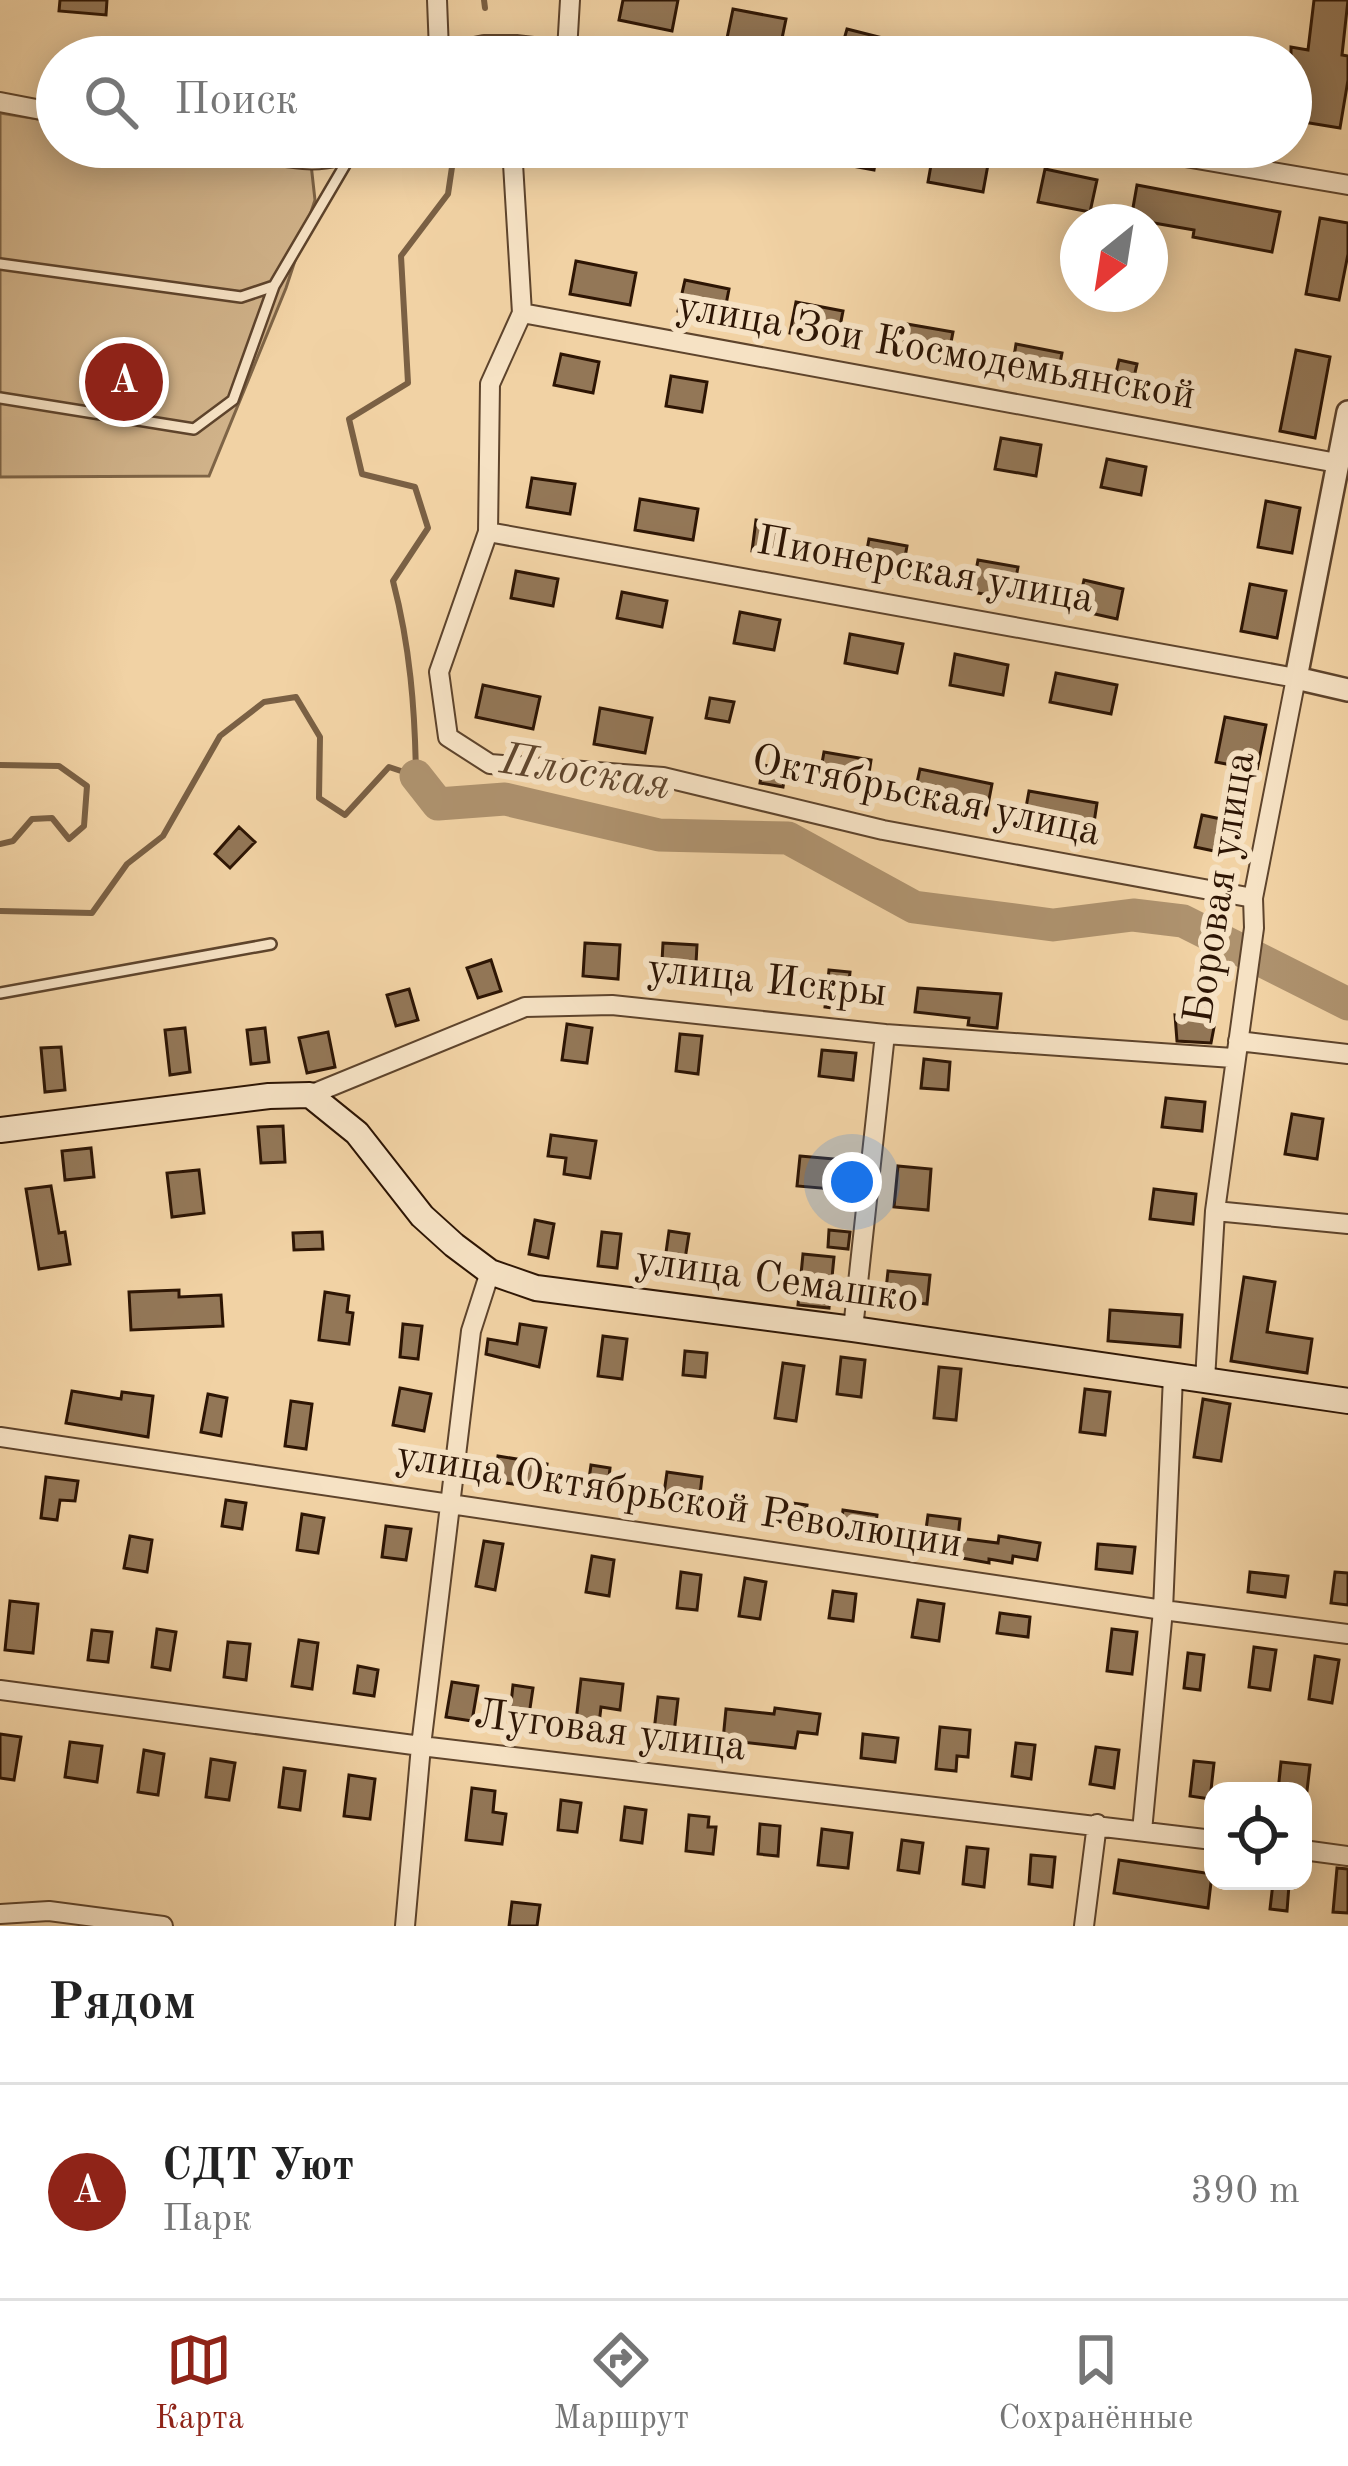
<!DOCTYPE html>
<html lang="ru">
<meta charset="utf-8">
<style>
:root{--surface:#fff;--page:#f6f6f6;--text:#222;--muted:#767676;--line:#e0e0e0;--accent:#8f2418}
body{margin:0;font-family:"Old Standard TT",serif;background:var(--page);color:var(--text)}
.controls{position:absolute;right:36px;bottom:36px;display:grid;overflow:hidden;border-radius:24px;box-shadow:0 6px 30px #0003}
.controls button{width:108px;height:108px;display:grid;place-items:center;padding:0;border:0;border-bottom:3px solid var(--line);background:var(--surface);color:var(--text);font:60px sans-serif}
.compass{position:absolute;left:1060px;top:204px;width:108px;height:108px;border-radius:50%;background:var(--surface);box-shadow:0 6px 30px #0003;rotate:210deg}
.you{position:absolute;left:852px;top:1182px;width:42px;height:42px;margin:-30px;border:9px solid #fff;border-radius:50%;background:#1a73e8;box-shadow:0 0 0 18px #1a73e833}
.badge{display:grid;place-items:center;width:78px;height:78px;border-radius:50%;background:var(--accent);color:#fff;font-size:39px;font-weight:700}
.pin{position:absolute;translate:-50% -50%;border:6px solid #fff;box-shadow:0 3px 12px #0006}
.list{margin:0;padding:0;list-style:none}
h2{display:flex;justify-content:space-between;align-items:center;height:156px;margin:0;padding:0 48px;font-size:51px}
h2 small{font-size:39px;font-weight:400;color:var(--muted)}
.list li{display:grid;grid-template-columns:78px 1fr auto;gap:36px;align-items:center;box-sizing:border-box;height:216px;padding:0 48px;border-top:3px solid var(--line)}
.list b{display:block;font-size:45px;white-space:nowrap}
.list p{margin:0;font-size:39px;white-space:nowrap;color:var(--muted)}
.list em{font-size:39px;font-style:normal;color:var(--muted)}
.icon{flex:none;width:66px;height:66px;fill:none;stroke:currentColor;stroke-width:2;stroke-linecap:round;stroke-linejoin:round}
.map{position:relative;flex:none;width:1348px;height:1926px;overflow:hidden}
.search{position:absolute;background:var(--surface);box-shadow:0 6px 30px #0003;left:36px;right:36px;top:36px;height:132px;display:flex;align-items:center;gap:30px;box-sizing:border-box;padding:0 42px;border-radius:66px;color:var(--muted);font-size:45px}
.sheet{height:372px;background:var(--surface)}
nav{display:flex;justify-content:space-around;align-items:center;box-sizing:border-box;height:168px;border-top:3px solid var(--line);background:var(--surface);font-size:33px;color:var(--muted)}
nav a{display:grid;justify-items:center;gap:6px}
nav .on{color:var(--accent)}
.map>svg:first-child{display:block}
</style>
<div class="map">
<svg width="1348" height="1926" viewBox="0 0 1348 1926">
<rect width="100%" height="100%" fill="#f1d2a4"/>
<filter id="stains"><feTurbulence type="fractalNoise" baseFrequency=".00167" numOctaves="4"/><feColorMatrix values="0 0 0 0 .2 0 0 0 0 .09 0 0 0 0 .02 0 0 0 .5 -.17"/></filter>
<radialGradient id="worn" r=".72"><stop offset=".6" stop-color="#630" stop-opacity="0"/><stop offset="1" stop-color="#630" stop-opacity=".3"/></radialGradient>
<!-- green -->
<path fill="#d0b289" stroke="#7e6446" stroke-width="3" d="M0,113L57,122V147H207L311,164L315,200L286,288L209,476L0,477Z"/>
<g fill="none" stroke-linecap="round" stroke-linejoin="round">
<!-- stream -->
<path stroke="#7a6044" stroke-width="6" d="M484,0L485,8
M0,765L59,766L87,786L84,826L69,839L52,818L32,819L13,841L0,844
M0,911L92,913L127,864L163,836L220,736L264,702L296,697L320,737L319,798L345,815L389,767L416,776C415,709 410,646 393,581L428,528L415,487L362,474L349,419L408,383L401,256L448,194L455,147"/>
<!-- river -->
<path stroke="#ae926e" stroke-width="33" d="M416,776L438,804L505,799L659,835L788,838L914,907L1053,925L1133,915L1183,921L1348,1004"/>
</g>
<!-- building -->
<path fill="#937757" stroke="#2d1504" stroke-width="3" d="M60,0H107L106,15L59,11Z
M623,0H678L672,31L619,20Z
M1314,0H1348L1342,55L1348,56V80L1340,128L1291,120V47L1308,50Z
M733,9L786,19L779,53L726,43Z
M847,29L899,42L895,57H839Z
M823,147H878L874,170L820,160Z
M934,148L989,159L983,192L928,182Z
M1045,169L1097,180L1090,212L1038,202Z
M1137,185L1280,212L1272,252L1193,237L1194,230L1131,219Z
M1320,218L1348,223V254L1339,300L1306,294Z
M576,261L636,273L630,305L570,294Z
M685,280L729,289L723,320L678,311Z
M796,302L843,311L837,342L790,333Z
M907,324L953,332L947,363L902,355Z
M1016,344L1062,353L1056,384L1011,375Z
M1296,350L1330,357L1315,438L1280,431Z
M561,354L599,362L593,393L554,385Z
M1119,360L1137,364L1131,390L1113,386Z
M671,376L707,382L702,412L666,406Z
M1001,438L1041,445L1036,476L995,469Z
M1107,459L1146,467L1141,495L1101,487Z
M532,478L575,484L570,514L527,507Z
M640,499L698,509L693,540L635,530Z
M1266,501L1300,508L1292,553L1258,547Z
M756,520L794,527L789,557L752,551Z
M869,539L907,546L901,579L863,571Z
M978,560L1018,567L1012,599L972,592Z
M516,571L558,579L553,606L511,598Z
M1084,580L1123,589L1117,619L1077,610Z
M1250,584L1286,591L1277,638L1241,631Z
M622,592L667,601L662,627L617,618Z
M740,612L780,620L774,650L734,643Z
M850,634L903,644L897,673L845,663Z
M955,654L1008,665L1003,695L950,685Z
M1056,673L1117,685L1111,714L1050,702Z
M483,685L540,697L533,729L476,717Z
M710,698L734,702L729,722L706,718Z
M600,708L652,718L645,753L594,744Z
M1225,717L1266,725L1257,770L1216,762Z
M824,752L871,760L866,793L818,785Z
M763,765L786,769L783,787L760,783Z
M920,769L992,784L986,815L913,801Z
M1029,791L1097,803L1092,836L1023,824Z
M1202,815L1240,823L1233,855L1195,847Z
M239,827L255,842L230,868L215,854Z
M585,943L620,945L618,979L583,976Z
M663,943L697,945L695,982L661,980Z
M491,960L501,991L478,998L467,968Z
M829,970L850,972L846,1010L825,1007Z
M918,988L1001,994L997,1028L968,1025L969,1018L915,1012Z
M409,989L418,1020L396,1026L387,995Z
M1175,1015L1215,1022L1211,1043L1177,1041Z
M567,1024L592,1028L587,1063L562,1060Z
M185,1028L190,1072L170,1075L165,1030Z
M265,1028L269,1062L251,1064L247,1030Z
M328,1032L335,1067L307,1073L299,1038Z
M680,1034L702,1036L698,1074L676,1071Z
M61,1047L65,1090L45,1092L41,1048Z
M822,1050L856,1053L853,1080L819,1076Z
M924,1059L950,1062L948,1090L921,1088Z
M1166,1098L1205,1102L1202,1131L1162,1127Z
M1292,1114L1323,1119L1317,1159L1285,1154Z
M283,1126L285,1162L261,1163L258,1127Z
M551,1135L596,1141L590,1178L564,1174L566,1158L548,1156Z
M91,1148L94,1177L65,1180L62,1151Z
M800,1156L846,1160L843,1190L797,1186Z
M898,1166L931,1169L928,1210L894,1207Z
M199,1170L204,1213L172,1217L167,1173Z
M51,1186L59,1233L65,1232L70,1264L39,1269L26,1189Z
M1154,1189L1196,1194L1193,1224L1150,1219Z
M535,1220L554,1224L548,1258L529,1254Z
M829,1230L850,1232L848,1249L828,1247Z
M669,1231L689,1234L682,1278L663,1274Z
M322,1232L323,1249L294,1250L293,1233Z
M602,1232L621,1234L617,1268L598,1266Z
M803,1254L834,1257L829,1308L798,1305Z
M888,1271L930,1275L927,1304L885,1299Z
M1244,1277L1275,1282L1267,1332L1312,1339L1307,1373L1231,1361Z
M179,1290V1297L221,1295L223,1326L131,1330L129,1292Z
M325,1292L349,1296L347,1312L353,1313L349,1344L319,1340Z
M1110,1310L1182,1315L1180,1347L1108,1341Z
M403,1324L422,1326L418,1359L400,1357Z
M520,1324L546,1328L539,1367L486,1354L488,1339L517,1344Z
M603,1336L627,1339L622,1379L598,1376Z
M685,1351L707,1353L705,1377L683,1375Z
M841,1357L865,1360L861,1397L837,1394Z
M783,1363L804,1366L796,1421L775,1418Z
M939,1367L961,1369L956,1420L934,1418Z
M400,1388L431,1394L424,1431L393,1425Z
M1085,1389L1110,1392L1105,1435L1080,1432Z
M72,1391L121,1399L122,1392L153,1396L148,1437L66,1423Z
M208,1394L227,1398L221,1436L201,1432Z
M1203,1399L1230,1404L1221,1461L1194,1457Z
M291,1401L312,1404L306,1449L285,1446Z
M498,1456L547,1464L543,1489L494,1481Z
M591,1465L610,1468L607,1496L587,1493Z
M667,1472L702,1477L698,1512L662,1507Z
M46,1477L78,1481L75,1501L60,1500L57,1520L41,1518Z
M226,1500L246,1503L242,1529L222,1526Z
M778,1501L807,1505L804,1525L775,1521Z
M843,1510L877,1515L874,1538L840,1533Z
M302,1514L324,1518L318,1553L297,1550Z
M928,1515L960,1519L958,1538L998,1543L999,1536L1040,1543L1037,1560L1013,1556L1012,1563L989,1559V1563L923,1551Z
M386,1526L411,1529L406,1560L382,1557Z
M130,1536L152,1540L147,1572L124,1568Z
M484,1541L503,1544L495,1590L476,1586Z
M1098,1544L1135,1547L1132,1573L1096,1569Z
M592,1556L614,1560L609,1596L586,1592Z
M681,1572L701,1575L697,1610L677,1608Z
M1250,1572L1288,1576L1285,1597L1248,1592Z
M1335,1572L1348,1573V1605L1331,1603Z
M745,1578L766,1582L760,1619L739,1616Z
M833,1591L856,1594L853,1621L829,1618Z
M918,1600L944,1604L939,1641L912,1637Z
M10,1601L38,1604L33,1653L5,1650Z
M1000,1613L1030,1617L1028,1637L997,1633Z
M157,1629L176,1632L170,1670L152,1667Z
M1112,1629L1137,1632L1132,1674L1107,1671Z
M92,1630L112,1632L108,1662L88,1660Z
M299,1640L318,1643L312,1689L292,1686Z
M228,1642L250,1644L246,1680L224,1677Z
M1254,1647L1276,1650L1270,1690L1249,1687Z
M1188,1653L1204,1655L1200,1690L1184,1688Z
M1315,1656L1339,1660L1332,1703L1309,1699Z
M358,1666L378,1670L374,1696L354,1693Z
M581,1679L623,1684L620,1710L601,1707L599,1724L576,1721Z
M452,1682L478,1686L472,1721L446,1717Z
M513,1685L533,1688L529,1715L510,1713Z
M658,1697L678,1699L674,1733L654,1731Z
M775,1708L820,1714L817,1734L798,1732L795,1748L723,1740L726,1709L774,1714Z
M940,1727L970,1730L968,1757L957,1756L956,1771L936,1769Z
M0,1734L21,1737L14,1780L0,1778Z
M863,1734L898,1738L895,1762L861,1758Z
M70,1742L102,1746L97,1782L65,1777Z
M1016,1743L1035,1745L1031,1779L1012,1776Z
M1096,1747L1119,1750L1114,1788L1090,1784Z
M144,1750L164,1754L158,1795L138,1792Z
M211,1759L235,1763L229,1800L206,1797Z
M1194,1761L1214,1763L1210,1799L1190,1796Z
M1281,1762L1310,1765L1307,1791H1278Z
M284,1768L305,1771L300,1810L279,1807Z
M349,1775L375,1779L370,1819L344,1816Z
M472,1788L495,1791L493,1812L506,1814L502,1844L466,1840Z
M561,1800L581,1803L577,1832L558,1830Z
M625,1807L646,1810L642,1843L621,1840Z
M689,1815L709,1817L708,1827H716L713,1854L686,1851Z
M760,1824L780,1826L778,1856L758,1854Z
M822,1829L852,1833L848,1868L818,1865Z
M902,1840L923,1843L919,1873L898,1870Z
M967,1847L988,1849L984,1887L963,1884Z
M1031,1855L1055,1857L1052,1887L1029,1884Z
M1119,1860L1212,1874L1208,1908L1114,1893Z
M1337,1868L1348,1869V1913L1333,1912Z
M1273,1883L1289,1885L1287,1911L1270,1909Z
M512,1902L540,1905L537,1926H509Z"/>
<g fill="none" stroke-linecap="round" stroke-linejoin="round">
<!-- service casing -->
<g stroke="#5e442c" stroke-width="14">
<path id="service" d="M0,264L241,297L274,286L352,153
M0,398L194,429L233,400L274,286
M0,993L271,944"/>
</g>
<!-- minor casing -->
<g stroke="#5e442c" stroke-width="22">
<path id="minor" d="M437,0L439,51
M567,51L603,57
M426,57L484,45H516
M514,57L516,45L567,51L570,0
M0,102L57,113
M236,147C273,154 323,171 356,147
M512,147L522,313L490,384L488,532L439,672L448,737L490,764L663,777L883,830L1253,898
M1127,147L1348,185
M522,313L1337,463
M488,532L1296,678L1253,898L1254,928L1215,1211L1205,1380
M1238,1041L1348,1054
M310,1095L525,1007L612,1005L885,1034L1233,1058
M1215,1211L1348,1224
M853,1329L885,1034
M0,1437L1163,1610L1348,1634
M0,1690L421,1746L1213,1840
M1142,1831L1163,1610L1173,1376
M1303,1850L1348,1856
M0,1914L49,1911L163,1926
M405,1926L421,1746L471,1331L490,1272
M1084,1926L1097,1824"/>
</g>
<!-- tertiary casing -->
<g stroke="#5e442c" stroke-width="26">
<path id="tertiary" d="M1348,412L1296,678L1348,690"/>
</g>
<!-- secondary casing -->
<g stroke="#2d1504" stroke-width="28">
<path id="secondary" d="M0,1130L269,1096L310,1095L357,1133L422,1216L454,1245L490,1272L536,1288L853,1329L1348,1401"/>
</g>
<!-- service -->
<use href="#service" stroke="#f6e2c4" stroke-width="9"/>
<!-- minor -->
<use href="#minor" stroke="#f6e2c4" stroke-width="18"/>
<!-- tertiary -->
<use href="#tertiary" stroke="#f6e2c4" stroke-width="21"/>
<!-- secondary -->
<use href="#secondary" stroke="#f6e2c4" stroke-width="24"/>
</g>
<g text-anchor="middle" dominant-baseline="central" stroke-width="12" stroke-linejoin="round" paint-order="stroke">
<!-- street labels -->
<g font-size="42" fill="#2d1504" stroke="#f6e2c4">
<text transform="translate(936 352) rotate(10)">улица Зои Космодемьянской</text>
<text transform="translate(925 571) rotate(10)">Пионерская улица</text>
<text transform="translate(926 797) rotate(12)">Октябрьская улица</text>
<text transform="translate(1221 888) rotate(-81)">Боровая улица</text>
<text transform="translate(767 982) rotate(6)">улица Искры</text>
<text transform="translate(777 1281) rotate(8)">улица Семашко</text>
<text transform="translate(679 1501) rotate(9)">улица Октябрьской Революции</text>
<text transform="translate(610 1732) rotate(7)">Луговая улица</text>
</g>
<!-- water labels -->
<g font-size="45" font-style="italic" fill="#61472e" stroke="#f6e2c4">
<text transform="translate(585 774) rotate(9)">Плоская</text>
</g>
</g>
<rect width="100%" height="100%" filter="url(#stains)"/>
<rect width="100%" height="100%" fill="url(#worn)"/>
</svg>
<div class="controls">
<button><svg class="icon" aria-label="locate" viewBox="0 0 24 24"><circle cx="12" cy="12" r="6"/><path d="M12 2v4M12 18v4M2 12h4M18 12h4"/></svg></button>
</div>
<svg class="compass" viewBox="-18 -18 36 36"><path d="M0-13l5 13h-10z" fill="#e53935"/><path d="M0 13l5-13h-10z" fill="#767676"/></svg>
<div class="you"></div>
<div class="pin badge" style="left:124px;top:382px">A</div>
<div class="search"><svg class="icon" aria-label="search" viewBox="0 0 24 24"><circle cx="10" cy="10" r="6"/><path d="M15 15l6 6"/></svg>Поиск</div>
</div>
<section class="sheet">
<h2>Рядом<small></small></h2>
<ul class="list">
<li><span class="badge">A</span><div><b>СДТ Уют</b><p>Парк</p></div><em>390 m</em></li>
</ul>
</section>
<nav>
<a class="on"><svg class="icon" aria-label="map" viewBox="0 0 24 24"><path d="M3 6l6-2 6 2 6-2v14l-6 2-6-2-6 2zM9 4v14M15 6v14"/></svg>Карта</a>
<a><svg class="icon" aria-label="directions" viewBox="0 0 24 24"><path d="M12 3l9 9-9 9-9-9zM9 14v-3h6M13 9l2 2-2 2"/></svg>Маршрут</a>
<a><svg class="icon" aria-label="saved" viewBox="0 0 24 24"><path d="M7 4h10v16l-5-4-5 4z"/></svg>Сохранённые</a>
</nav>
